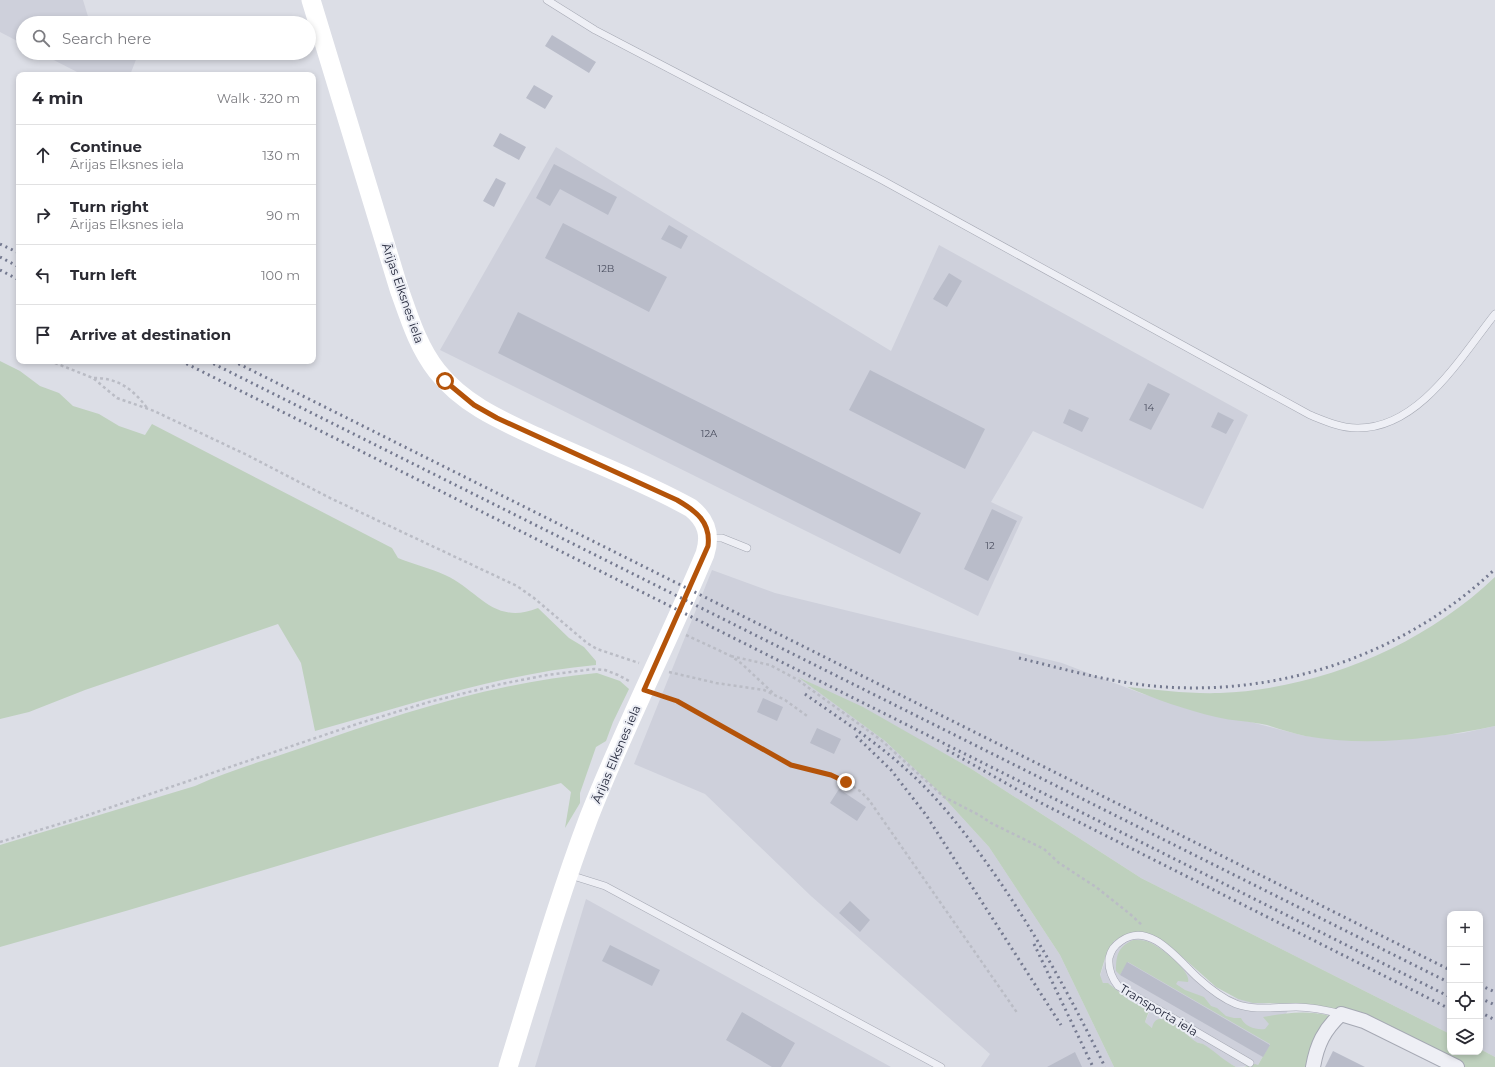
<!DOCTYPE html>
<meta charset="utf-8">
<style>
:root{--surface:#fff;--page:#f7f7f7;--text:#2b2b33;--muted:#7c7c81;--line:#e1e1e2}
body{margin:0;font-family:Montserrat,sans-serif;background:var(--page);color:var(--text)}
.controls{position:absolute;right:12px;bottom:12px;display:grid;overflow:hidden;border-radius:8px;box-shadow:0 2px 6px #0003}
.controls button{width:36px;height:36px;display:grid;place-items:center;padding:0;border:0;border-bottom:1px solid var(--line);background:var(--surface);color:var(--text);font:20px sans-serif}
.stop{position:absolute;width:12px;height:12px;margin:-9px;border:3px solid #b45309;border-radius:50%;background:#fff}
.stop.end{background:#b45309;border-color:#fff;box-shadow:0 1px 4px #0008}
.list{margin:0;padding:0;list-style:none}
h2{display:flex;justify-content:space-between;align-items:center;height:52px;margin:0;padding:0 16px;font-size:17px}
h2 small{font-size:13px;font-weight:400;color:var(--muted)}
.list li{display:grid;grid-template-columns:26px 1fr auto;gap:12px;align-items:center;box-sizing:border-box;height:60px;padding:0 16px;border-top:1px solid var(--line)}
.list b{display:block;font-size:15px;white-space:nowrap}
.list p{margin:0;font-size:13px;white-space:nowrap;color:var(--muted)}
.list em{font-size:13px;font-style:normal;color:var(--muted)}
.icon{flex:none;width:22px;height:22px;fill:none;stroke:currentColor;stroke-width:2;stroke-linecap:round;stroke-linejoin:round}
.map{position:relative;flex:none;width:1495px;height:1067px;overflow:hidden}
.search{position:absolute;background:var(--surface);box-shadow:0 2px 6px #0003;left:16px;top:16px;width:300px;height:44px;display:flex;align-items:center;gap:10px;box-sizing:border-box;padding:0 14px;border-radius:22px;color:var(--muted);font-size:15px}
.panel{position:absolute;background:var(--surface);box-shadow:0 2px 6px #0003;left:16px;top:72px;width:300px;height:292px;border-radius:8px}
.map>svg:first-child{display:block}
</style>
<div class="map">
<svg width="1495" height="1067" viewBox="0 0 1495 1067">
<rect width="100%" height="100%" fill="#dcdee6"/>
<!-- built -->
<path fill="#ced0db" d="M0,0H83L90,23H23V44L0,32Z
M40,53H130L137,57L130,75H83Z
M556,147L891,351L939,245L1248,415L1203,509L1033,431L991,502L1023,517L978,616L440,350Z
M712,570L775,593L1062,663L1143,694L1305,736L1366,740H1397L1463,733L1495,726V1057L1480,1049V914H1450V1034L1141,878L970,768L801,678L885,741L936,789L989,847L1060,955L1114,1067H981L990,1054L811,896L705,794L634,764Z
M586,899L891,1067H535Z
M1140,932L1160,939L1204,979L1227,995L1238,999L1269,1004L1292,1003L1258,1065L1236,1067L1224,1061L1202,1044L1196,1042L1186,1033L1153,1029L1145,1022L1149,1013L1114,989L1110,984L1103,983L1100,976L1109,948L1114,941L1121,936Z"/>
<!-- green -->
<path fill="#bed0bd" d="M0,361L20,371L40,386L59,393L73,406L99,414L119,426L145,435L152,424L392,548L398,558C413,564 430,568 445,575C479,590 493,626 538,608L569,638L584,647L596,661V665C498,674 410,705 315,731L301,663L278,624L85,690L29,712L0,719Z
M1495,577V726C1433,739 1367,747 1305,736C1292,733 1279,729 1267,725C1250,721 1232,721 1216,717C1186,710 1155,699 1127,687C1158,690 1189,694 1220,693C1319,689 1423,646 1495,577Z
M597,673L620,681L629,689L613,722L606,741L596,747L580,793V803L565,828L571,792L561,783C373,835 188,895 0,947V845L195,786C230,770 267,760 304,747C399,714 496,682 597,673Z
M798,677L863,707L970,768L1141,878L1450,1034V1052H1480V1049L1495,1057V1067H1465L1439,1053L1349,1012L1310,1004L1253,1003L1238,999L1216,987L1170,946L1149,934L1140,932L1130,933L1114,941L1106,955L1100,975L1103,983H1108L1129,1000L1149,1011L1145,1022L1152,1028C1157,1004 1186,1035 1195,1041C1197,1043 1201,1043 1203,1044C1215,1051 1224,1061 1236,1067H1114L1060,955L989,847L936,789L885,741Z
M1133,940C1139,940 1144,940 1149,942C1159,946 1192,971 1188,982L1178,981L1176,984L1185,990L1204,997L1211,1006L1217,1008L1226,1016L1234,1018H1241C1245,1027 1256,1030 1265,1029L1269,1024L1263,1017C1286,1013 1307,1010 1330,1016L1305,1067H1244L1255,1064L1258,1065L1270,1044L1128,962L1120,975L1116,971C1116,955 1118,947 1133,940Z"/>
<!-- building -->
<path fill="#b9bcc9" d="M552,35L596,62L589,73L545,46Z
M534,85L553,96L545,109L526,98Z
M500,133L526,147L519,160L493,146Z
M554,164L617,197L608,215L560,189L550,206L536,198Z
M496,178L506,183L494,207L483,201Z
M563,223L667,277L649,312L545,258Z
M669,225L688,236L681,249L661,239Z
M949,273L962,281L947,307L933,299Z
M518,312L921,513L900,554L498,353Z
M870,370L985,429L965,469L849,410Z
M1148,383L1170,394L1151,430L1129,420Z
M1069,409L1089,418L1082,432L1063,423Z
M1218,412L1234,420L1226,434L1211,427Z
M992,509L1017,521L988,581L964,569Z
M763,698L783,707L777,721L757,712Z
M817,728L841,739L834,754L810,743Z
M839,789L866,807L857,821L830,803Z
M850,901L870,920L860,932L839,913Z
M610,945L660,970L652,986L602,961Z
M1127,962L1270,1045L1263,1057L1120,975Z
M742,1012L795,1043L781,1067H772L726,1040Z
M1333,1051L1365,1067H1325Z
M1075,1052L1082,1067H1047Z"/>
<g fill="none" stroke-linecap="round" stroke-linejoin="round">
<!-- lane casing -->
<g stroke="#a5a8b3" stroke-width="8">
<path id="lane" d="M547,0L595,30L882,180L1310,415C1325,421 1341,428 1357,428C1419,429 1460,358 1495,314
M709,538H722L747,548
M570,875L605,886L941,1067
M1250,1063L1118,986C1111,977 1108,969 1109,958C1111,950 1114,946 1121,941C1150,920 1179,961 1198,978C1209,988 1221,998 1236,1004C1255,1011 1275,1007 1296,1007C1311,1007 1326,1010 1341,1014"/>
</g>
<!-- street casing -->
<g stroke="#a5a8b3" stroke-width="16">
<path id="street" d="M1313,1067C1317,1044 1324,1030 1341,1014L1364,1021L1457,1067"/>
</g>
<!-- path -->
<path stroke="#babcc5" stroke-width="2.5" stroke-dasharray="3 3" stroke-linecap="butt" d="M55,363L93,378L117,398L154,411L247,455L330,498L517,586L534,598L587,643L597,649L639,663
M94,378C118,378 133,389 147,408
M686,635L731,656L742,664L773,693
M731,656L770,665L798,680L881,740L944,797L979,815L991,823L1044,849L1059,863L1096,887L1130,914L1142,925
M669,672L716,683L764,690L785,700L807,716
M659,695L677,701L791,765L831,775L846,782L860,791L869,800L1018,1014
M0,842L85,816L357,724L429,702L501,684L547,675L594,669L605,670L618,675L631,682"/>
<!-- lane -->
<use href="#lane" stroke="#eeeff5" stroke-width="7"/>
<!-- street -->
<use href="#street" stroke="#eeeff5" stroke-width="14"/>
<!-- secondary -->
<path stroke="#fff" stroke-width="19" d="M311,0L399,289C409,317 418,347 437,371C463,404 500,420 537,437C588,461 643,481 691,508C707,521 711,535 705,554C668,642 624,728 589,817C558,899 534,983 508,1067"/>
<!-- rail -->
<path stroke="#757a90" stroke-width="3" stroke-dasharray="2 4" stroke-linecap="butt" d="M0,244L19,253
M0,257L19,267
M0,270L19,280
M181,361L1450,997
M208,361L1450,983
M233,361L1450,970
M1019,658C1060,668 1102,680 1144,685C1271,700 1403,657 1495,569
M805,694C840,719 877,742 909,772C935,795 957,823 978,851C1028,919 1068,991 1105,1067
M856,736L891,770L926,815L1061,1025
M947,750L1043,804L1450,1009
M1034,944L1093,1067
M1480,985L1495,992
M1480,998L1495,1005
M1480,1012L1495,1020
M1480,1026L1485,1029"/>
</g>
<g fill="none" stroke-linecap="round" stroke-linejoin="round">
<!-- route -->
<path stroke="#b45309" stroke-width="5" d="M445,381L474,405L497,418L677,500C696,511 711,522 708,546L644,690L677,701L791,765L831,775L846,782"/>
</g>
<g text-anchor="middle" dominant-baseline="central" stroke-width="4" stroke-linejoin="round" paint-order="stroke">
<!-- number labels -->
<g font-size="10" fill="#4a4e5f">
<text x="606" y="268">12B</text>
<text x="1149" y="407">14</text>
<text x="709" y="433">12A</text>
<text x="990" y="545">12</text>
</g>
<!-- street labels -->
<g font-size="12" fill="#25293c" stroke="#ebedf4">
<text transform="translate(403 293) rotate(71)">Ārijas Elksnes iela</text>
<text transform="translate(616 754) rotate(-67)">Ārijas Elksnes iela</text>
<text transform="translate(1159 1010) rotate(31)">Transporta iela</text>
</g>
</g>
</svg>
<div class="controls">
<button>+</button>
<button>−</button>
<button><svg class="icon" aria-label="locate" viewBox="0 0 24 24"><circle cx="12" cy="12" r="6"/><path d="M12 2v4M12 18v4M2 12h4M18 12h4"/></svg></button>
<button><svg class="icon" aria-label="layers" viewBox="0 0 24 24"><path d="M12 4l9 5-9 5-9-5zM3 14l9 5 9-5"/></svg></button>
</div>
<div class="stop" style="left:445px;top:381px"></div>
<div class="stop end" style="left:846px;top:782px"></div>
<div class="search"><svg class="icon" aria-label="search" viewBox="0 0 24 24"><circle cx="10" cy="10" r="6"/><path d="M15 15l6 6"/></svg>Search here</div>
<section class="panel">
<h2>4 min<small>Walk · 320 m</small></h2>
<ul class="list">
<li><svg class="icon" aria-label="ahead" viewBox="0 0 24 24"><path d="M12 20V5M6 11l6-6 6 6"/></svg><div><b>Continue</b><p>Ārijas Elksnes iela</p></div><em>130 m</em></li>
<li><svg class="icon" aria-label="right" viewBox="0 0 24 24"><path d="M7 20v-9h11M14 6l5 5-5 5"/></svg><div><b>Turn right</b><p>Ārijas Elksnes iela</p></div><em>90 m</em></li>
<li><svg class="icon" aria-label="left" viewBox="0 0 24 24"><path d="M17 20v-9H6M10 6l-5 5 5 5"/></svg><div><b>Turn left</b></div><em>100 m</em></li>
<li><svg class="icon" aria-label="arrive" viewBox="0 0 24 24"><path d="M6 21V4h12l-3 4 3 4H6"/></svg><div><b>Arrive at destination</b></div></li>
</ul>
</section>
</div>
